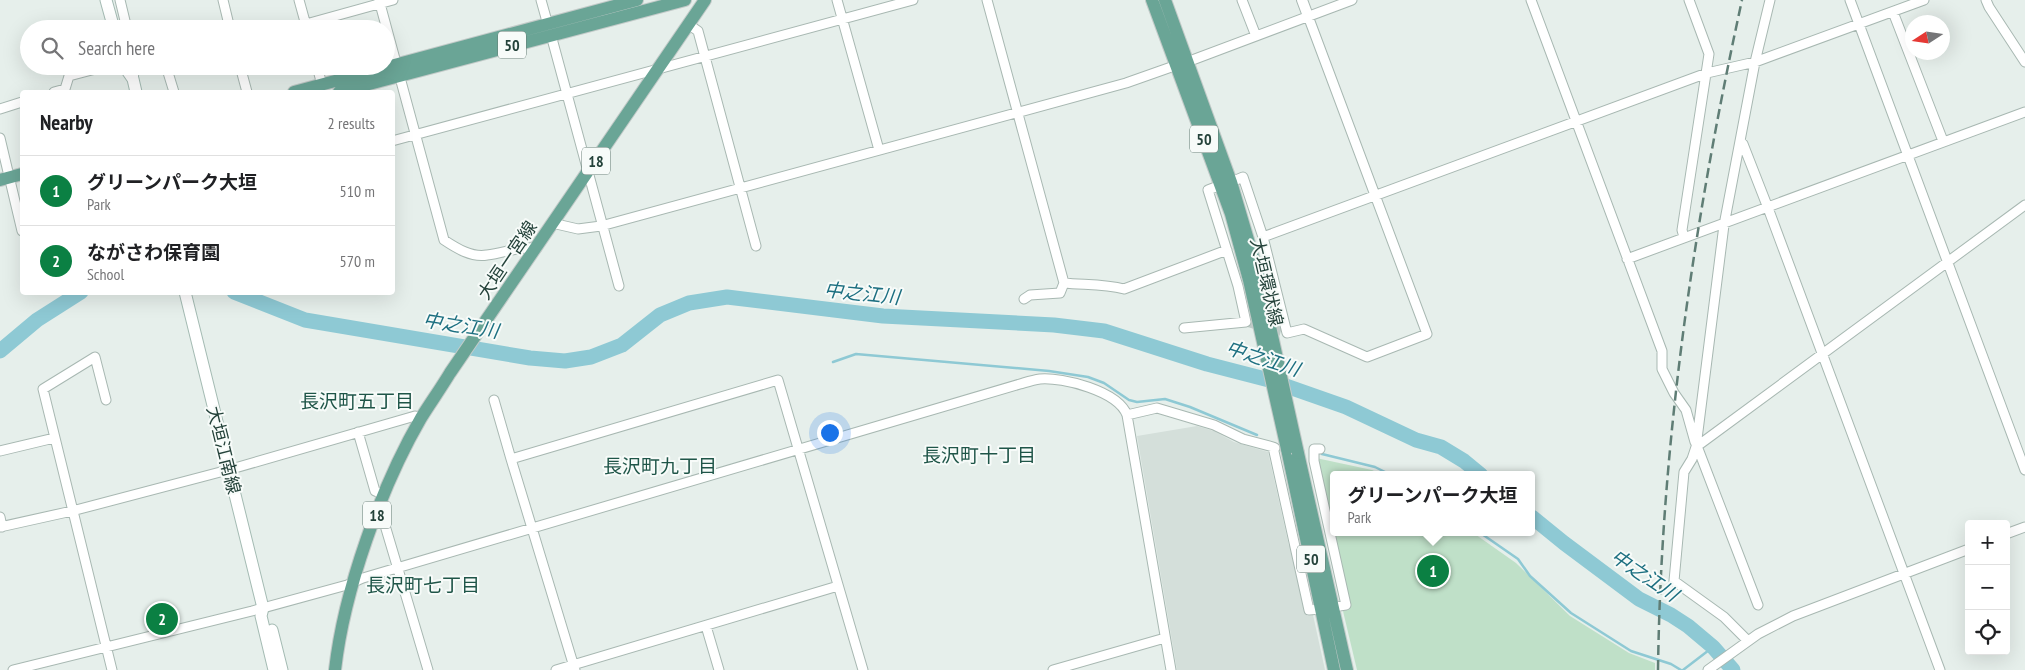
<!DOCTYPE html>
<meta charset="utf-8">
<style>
:root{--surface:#fff;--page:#f2f2f2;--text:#202124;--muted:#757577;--line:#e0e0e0;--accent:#0b8043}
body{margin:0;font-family:"PT Sans Narrow","Noto Sans JP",sans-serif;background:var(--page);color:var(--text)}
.controls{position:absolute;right:15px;bottom:15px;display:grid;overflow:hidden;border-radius:5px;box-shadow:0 5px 20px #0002}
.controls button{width:45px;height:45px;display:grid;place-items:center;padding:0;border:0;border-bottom:1px solid var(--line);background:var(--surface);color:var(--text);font:25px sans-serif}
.compass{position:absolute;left:1905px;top:15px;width:45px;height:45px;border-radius:50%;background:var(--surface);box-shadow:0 5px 20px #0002;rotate:258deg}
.you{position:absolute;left:829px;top:432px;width:18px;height:18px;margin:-12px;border:4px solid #fff;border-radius:50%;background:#1a73e8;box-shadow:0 0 0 8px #1a73e833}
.badge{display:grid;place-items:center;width:32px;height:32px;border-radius:50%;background:var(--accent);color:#fff;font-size:16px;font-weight:700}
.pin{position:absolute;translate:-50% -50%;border:2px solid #fff;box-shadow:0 1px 5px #0006}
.popup{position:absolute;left:1330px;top:471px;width:205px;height:65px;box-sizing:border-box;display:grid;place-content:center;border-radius:5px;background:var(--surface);filter:drop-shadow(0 1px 4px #0005);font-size:16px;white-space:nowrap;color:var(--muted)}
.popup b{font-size:19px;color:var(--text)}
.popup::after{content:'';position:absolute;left:50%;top:100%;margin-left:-10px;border:10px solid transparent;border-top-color:var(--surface)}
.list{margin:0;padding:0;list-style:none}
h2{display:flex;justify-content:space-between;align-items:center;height:65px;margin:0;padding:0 20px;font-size:21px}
h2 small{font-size:16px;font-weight:400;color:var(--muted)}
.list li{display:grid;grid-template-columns:32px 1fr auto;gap:15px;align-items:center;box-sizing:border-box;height:70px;padding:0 20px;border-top:1px solid var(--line)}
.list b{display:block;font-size:19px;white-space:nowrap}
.list p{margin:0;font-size:16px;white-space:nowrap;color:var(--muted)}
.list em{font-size:16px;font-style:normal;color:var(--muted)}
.icon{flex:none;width:28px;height:28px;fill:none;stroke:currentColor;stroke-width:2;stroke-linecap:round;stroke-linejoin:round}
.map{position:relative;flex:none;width:2025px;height:670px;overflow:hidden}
.search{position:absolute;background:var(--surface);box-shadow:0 5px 20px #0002;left:20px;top:20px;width:375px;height:55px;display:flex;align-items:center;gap:12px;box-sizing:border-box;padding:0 18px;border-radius:28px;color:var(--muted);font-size:19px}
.panel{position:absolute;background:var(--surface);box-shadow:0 5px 20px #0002;left:20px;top:90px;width:375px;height:205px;border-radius:5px}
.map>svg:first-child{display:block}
</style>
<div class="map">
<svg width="2025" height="670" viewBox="0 0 2025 670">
<rect width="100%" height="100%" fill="#e6efeb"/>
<!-- built -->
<path fill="#d4dfda" d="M1197,426L1214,431L1234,442L1268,452L1289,546L1291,545L1307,616L1313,615L1325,670H1177L1137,436Z"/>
<!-- green -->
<path fill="#bfe0c8" d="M1316,458L1372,470L1382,475H1334V532H1472L1516,563L1570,616L1629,653L1655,663V670H1357L1343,611L1350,609Z"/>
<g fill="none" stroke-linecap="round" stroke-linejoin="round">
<!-- stream -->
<path stroke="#8ec9d4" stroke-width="2.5" d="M833,362L856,354L1049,371L1088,377L1104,383L1129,400L1137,402L1165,399L1190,407L1257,435
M1322,454L1375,467L1391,475
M1479,532L1518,559L1530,576L1571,613L1631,651L1671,664L1681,670
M1683,670L1713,647"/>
<!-- river -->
<path stroke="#8ec9d4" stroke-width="15" d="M234,292L305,320L530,358L565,361L591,357L622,345L660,315L689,303L727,297L883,316L1054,325L1104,331L1207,364L1269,380L1346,407L1416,440L1441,447L1464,461L1481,475
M0,351L37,320L81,292
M1532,517L1564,543L1639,599L1671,615L1688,626L1713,647L1733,670"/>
<!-- minor-tunnel -->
<path stroke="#bfccc8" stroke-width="9" stroke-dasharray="9 4.5" stroke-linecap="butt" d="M1246,322L1287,333"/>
<!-- minor casing -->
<g stroke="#a8b8b2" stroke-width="11">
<path id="minor" d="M120,0L127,29
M223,0L230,29
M299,0L307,29
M379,0L444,240C456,248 472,258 487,255C505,253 519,246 537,248
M541,0L548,25
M837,0L879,150
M987,0L1064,283
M1242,0L1256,36
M1531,0L1662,351V369L1674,393L1686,410L1695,442
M1850,0L2025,470
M1986,0L1989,7L2025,62
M1893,12L1943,141
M688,24L698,31L756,246
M288,29L393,0
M551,35L619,286
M1187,62L1352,0
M166,66L174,92
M240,66L247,92
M317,66L322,85
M135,70L146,66
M133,79L135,66
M54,92L65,89L69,76L107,66
M0,109L22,102
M0,138L22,231
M392,141L913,0
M1740,141L1743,144L1768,208L1940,670
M1231,182L1243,177L1263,237L1287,333L1304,329L1367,357L1427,334L1308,16
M552,223L578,229L601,226L1126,83L1177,65
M1263,237L1707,73L1755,62L1924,0
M1684,237L1682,230L1709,54L1689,0
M1627,259L2025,112
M1024,299L1030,295L1060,293L1064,283C1084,285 1105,284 1124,289L1227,250
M1184,328L1246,322L1238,286L1208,190L1221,185
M106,400L95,357L43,389L112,670
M494,400L511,459
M358,432L375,491L384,495
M1697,446L1758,605
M1696,447L2025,205
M1275,448L1273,447L1309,610L1321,609
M1320,449H1314V461L1346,605L1333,607
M0,451L54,438
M0,517L2,527
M375,518L384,522L428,670
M0,527L72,511L228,470L415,416L421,418
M2006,534L2025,527
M706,626L719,670
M1748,641L1724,617L1674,581L1684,472L1692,459L1696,447L1724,225L1755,62L1770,0
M13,670L252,611L347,585L363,578L1020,384C1027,382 1033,380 1040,379C1063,377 1118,391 1127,415
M556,670L838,586
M575,670L511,459L778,380L863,670
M1053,670L1165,638
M1171,670L1127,415L1157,408L1214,425L1243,439L1273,447
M1708,670L1758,634L1793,616L1969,549"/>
</g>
<!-- tertiary casing -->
<g stroke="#a8b8b2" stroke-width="12">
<path id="tertiary" d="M1302,0L1308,16"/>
</g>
<!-- secondary casing -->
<g stroke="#a4bbb3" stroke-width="13">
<path id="secondary" d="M106,0L114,29
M124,66L133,79L136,92
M185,292L263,608L261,616L274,670
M272,630L282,670"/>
</g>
<!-- primary casing -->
<g stroke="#c2cac8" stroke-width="14">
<path id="primary" d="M1152,0L1231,214L1249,280
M1165,0L1231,182L1259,277
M294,92L637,0
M339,92L685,0
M0,180L22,174
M1287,449L1334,670
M1298,453L1347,670
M335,670C344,590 381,487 421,418C431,402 441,388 450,373L705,0"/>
</g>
<!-- minor -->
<use href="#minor" stroke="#fff" stroke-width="9"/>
<!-- tertiary -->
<use href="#tertiary" stroke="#fff" stroke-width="10"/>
<!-- secondary -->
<use href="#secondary" stroke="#fff" stroke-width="11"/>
<!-- primary -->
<use href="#primary" stroke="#6aa596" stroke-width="12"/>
<!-- rail -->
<path stroke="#5f7d75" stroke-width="2.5" stroke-dasharray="10 5" stroke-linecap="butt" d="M1658,670C1661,444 1694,220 1742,0"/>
<!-- primary-bridge casing -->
<g stroke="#c2cac8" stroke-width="14" stroke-linecap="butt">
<path id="primary-bridge" d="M1259,277L1298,453
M1249,280L1287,449"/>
</g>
<!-- primary-bridge -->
<use href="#primary-bridge" stroke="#6aa596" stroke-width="12"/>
</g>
<g text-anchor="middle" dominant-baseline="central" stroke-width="4" stroke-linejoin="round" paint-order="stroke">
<!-- shield labels -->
<g fill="#f7fbf9" stroke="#637a73" stroke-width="1">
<rect x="498" y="31.5" width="28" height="27" rx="4"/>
<rect x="1190" y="125.5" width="28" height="27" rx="4"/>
<rect x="582" y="147.5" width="28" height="27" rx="4"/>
<rect x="363" y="501.5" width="28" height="27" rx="4"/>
<rect x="1297" y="545.5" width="28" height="27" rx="4"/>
</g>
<g font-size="16" font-weight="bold" fill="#24423a">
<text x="512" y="45">50</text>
<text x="1204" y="139">50</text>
<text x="596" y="161">18</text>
<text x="377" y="515">18</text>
<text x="1311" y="559">50</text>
</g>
<!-- street labels -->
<g font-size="18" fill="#24423a" stroke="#f7fbf9">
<text transform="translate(507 260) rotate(-56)">大垣一宮線</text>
<text transform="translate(1267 282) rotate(77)">大垣環状線</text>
<text transform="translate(224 450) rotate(76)">大垣江南線</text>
</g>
<!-- water labels -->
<g font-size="19" font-style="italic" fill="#1c6f80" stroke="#f7fbf9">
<text transform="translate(862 293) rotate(6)">中之江川</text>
<text transform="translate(461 325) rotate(9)">中之江川</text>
<text transform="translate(1263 358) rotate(18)">中之江川</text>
<text transform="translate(1645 575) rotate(34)">中之江川</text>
</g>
<!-- neighbourhood labels -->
<g font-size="19" fill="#1f5548" stroke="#f7fbf9">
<text x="357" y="401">長沢町五丁目</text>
<text x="979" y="455">長沢町十丁目</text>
<text x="660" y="466">長沢町九丁目</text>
<text x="423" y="585">長沢町七丁目</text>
</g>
</g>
</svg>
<div class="controls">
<button>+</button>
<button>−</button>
<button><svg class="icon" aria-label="locate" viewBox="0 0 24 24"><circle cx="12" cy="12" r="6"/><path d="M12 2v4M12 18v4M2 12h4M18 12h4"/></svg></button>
</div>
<svg class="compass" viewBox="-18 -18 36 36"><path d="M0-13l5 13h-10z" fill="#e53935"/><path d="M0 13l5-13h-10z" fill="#757577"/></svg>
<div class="you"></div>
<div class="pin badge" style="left:1433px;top:571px">1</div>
<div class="popup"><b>グリーンパーク大垣</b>Park</div>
<div class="pin badge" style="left:162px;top:619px">2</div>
<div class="search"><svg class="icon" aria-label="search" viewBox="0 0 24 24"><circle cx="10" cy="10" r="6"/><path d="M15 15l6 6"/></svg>Search here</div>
<section class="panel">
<h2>Nearby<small>2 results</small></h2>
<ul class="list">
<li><span class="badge">1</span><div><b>グリーンパーク大垣</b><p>Park</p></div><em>510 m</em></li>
<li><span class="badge">2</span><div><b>ながさわ保育園</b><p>School</p></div><em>570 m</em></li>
</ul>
</section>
</div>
